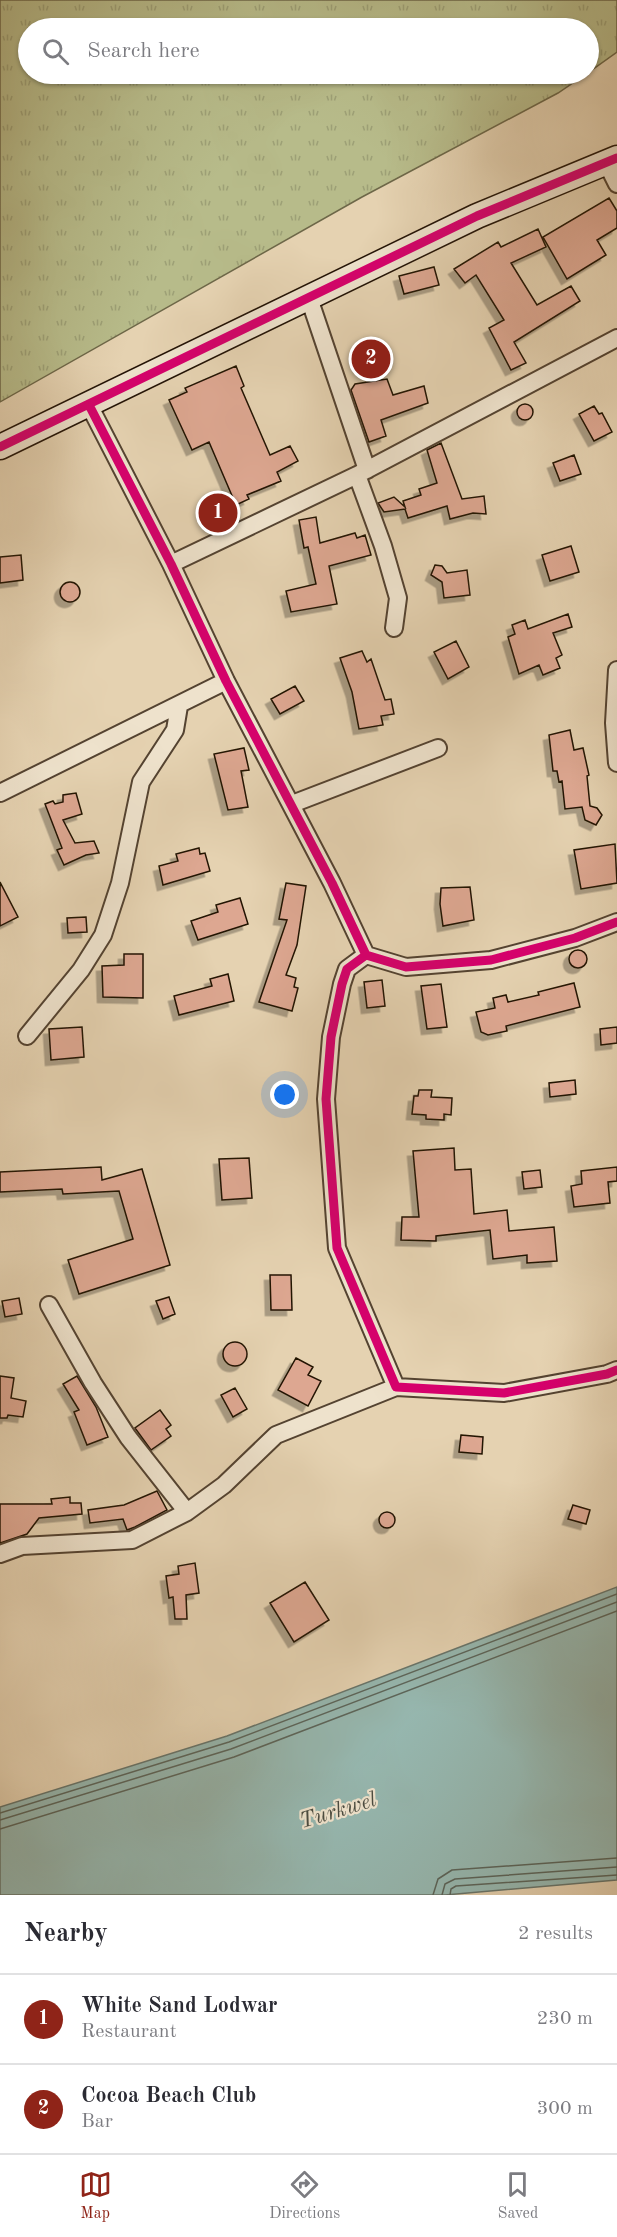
<!DOCTYPE html>
<style>
:root{--surface:#fff;--page:#f7f7f7;--text:#2b2b33;--muted:#7c7c81;--line:#e1e1e2;--accent:#8f2418}
body{margin:0;font-family:"Old Standard TT",serif;background:var(--page);color:var(--text)}
.you{position:absolute;left:285px;top:1095px;width:21px;height:21px;margin:-15px;border:4px solid #fff;border-radius:50%;background:#1a73e8;box-shadow:0 0 0 9px #1a73e833}
.badge{display:grid;place-items:center;width:39px;height:39px;border-radius:50%;background:var(--accent);color:#fff;font-size:20px;font-weight:700}
.pin{position:absolute;translate:-50% -50%;border:3px solid #fff;box-shadow:0 2px 6px #0006}
.list{margin:0;padding:0;list-style:none}
h2{display:flex;justify-content:space-between;align-items:center;height:78px;margin:0;padding:0 24px;font-size:26px}
h2 small{font-size:20px;font-weight:400;color:var(--muted)}
.list li{display:grid;grid-template-columns:39px 1fr auto;gap:18px;align-items:center;box-sizing:border-box;height:90px;padding:0 24px;border-top:2px solid var(--line)}
.list b{display:block;font-size:22px;white-space:nowrap}
.list p{margin:0;font-size:20px;white-space:nowrap;color:var(--muted)}
.list em{font-size:20px;font-style:normal;color:var(--muted)}
.icon{flex:none;width:33px;height:33px;fill:none;stroke:currentColor;stroke-width:2;stroke-linecap:round;stroke-linejoin:round}
.map{position:relative;flex:none;width:617px;height:1895px;overflow:hidden}
.search{position:absolute;background:var(--surface);box-shadow:0 2px 4px #0004;left:18px;right:18px;top:18px;height:66px;display:flex;align-items:center;gap:15px;box-sizing:border-box;padding:0 21px;border-radius:33px;color:var(--muted);font-size:22px}
.sheet{height:258px;background:var(--surface)}
nav{display:flex;justify-content:space-around;align-items:center;box-sizing:border-box;height:84px;border-top:2px solid var(--line);background:var(--surface);font-size:16px;color:var(--muted)}
nav a{display:grid;justify-items:center;gap:3px}
nav .on{color:var(--accent)}
.map>svg:first-child{display:block}
</style>
<div class="map">
<svg width="617" height="1895" viewBox="0 0 617 1895">
<defs>
<pattern id="grass-tufts" width="24" height="20" patternUnits="userSpaceOnUse" patternTransform="scale(1.5)"><rect width="24" height="20" fill="#b7bb8a"/><path d="M3 7l-1-3M5 7V3M7 7l1-3M15 17l-1-3M17 17v-4M19 17l1-3" fill="none" stroke="#9da076"/></pattern>
<filter id="shadow"><feDropShadow dx="-5.5" dy="5.5" stdDeviation="0" flood-color="#0004"/></filter>
</defs>
<rect width="100%" height="100%" fill="#e5d2b1"/>
<filter id="stains"><feTurbulence type="fractalNoise" baseFrequency=".00333" numOctaves="4"/><feColorMatrix values="0 0 0 0 .2 0 0 0 0 .09 0 0 0 0 .02 0 0 0 .5 -.17"/></filter>
<radialGradient id="worn" r=".72"><stop offset=".6" stop-color="#630" stop-opacity="0"/><stop offset="1" stop-color="#630" stop-opacity=".3"/></radialGradient>
<!-- grass -->
<path fill="url(#grass-tufts)" stroke="#6d6748" stroke-width="1.5" d="M0,0H617V52L589,72L588,28H28V74H586L558,93L362,197L0,402Z"/>
<!-- water -->
<path fill="#96b7af" stroke="#68756b" stroke-width="1.5" d="M617,1587V1880L445,1895H0V1807L227,1736Z"/>
<g fill="none" stroke-linecap="round" stroke-linejoin="round">
<!-- shore -->
<path stroke="#5c655a" stroke-width="1.5" d="M0,1813L229,1742L617,1594
M0,1820L231,1749L617,1602
M0,1829L234,1757L617,1611
M433,1895L438,1879L452,1870L617,1858
M442,1895L445,1884L455,1879L617,1867
M450,1895L451,1889L456,1886L617,1875"/>
</g>
<!-- building -->
<path fill="#dda791" stroke="#231306" stroke-width="1.5" filter="url(#shadow)" d="M609,198L617,211V228L597,240L606,255L567,279L543,237Z
M538,229L546,247L511,263L537,305L571,286L580,301L514,342L526,363L511,370L489,328L504,320L476,275L465,283L454,269L498,242L501,247Z
M434,267L439,285L404,294L399,276Z
M236,366L244,386L241,388L270,455L290,446L298,461L277,472L281,481L247,495L249,499L236,505L209,442L192,450L169,400L187,392L185,388Z
M387,379L393,395L424,386L428,403L381,420L386,436L369,442L351,390L355,384Z
M517 412a8 8 0 1 1 16 0a8 8 0 1 1-16 0Z
M594,406L599,414L602,413L612,432L594,441L579,414Z
M441,443L462,499L484,496L486,514L473,513L450,519L447,506L408,518L405,509L384,512L378,503L394,497L405,507L403,501L421,495L419,489L437,483L427,450Z
M574,455L581,474L560,481L553,463Z
M316,517L320,543L355,533L357,538L365,535L371,555L329,566L337,604L291,612L286,591L316,584L308,547L304,548L299,520Z
M571,546L579,572L550,581L542,555Z
M21,555L23,580L0,583V557Z
M435,565L442,566L447,573L467,570L470,595L444,598L442,582L431,575Z
M60 592a10 10 0 1 1 20 0a10 10 0 1 1-20 0Z
M568,614L572,627L553,633L562,655L556,658L560,668L543,675L539,665L519,674L508,637L515,634L512,625L525,620L528,629Z
M456,641L469,667L448,679L434,652Z
M362,651L367,662L371,659L385,700L391,699L394,714L381,716L383,725L359,729L352,692L340,658Z
M295,686L304,701L280,714L271,699Z
M570,730L574,750L583,748L589,775L587,776L590,806L597,808L602,815L596,825L585,820L582,807L565,809L562,781L559,782L557,771H553L549,735Z
M244,748L249,770L241,771L248,807L228,810L214,754Z
M76,793L82,814L63,820L75,843L94,841L99,853L86,855L64,865L57,850L62,848L45,804L53,801L55,804L63,802V795Z
M615,844L617,883L581,889L574,850Z
M199,848L200,854L205,853L210,871L163,885L159,866L178,861L176,854Z
M0,882L18,917L0,926Z
M286,883L306,886L297,945L286,975L296,978L294,987L298,988L292,1011L259,1002L287,920L279,919Z
M470,887L474,920L443,926L440,904L441,888Z
M240,898L248,924L198,940L191,921L218,912L216,905Z
M86,917L87,932L68,933L67,918Z
M569 959a9 9 0 1 1 18 0a9 9 0 1 1-18 0Z
M124,954H143V998L103,997L102,966L124,965Z
M228,974L234,1001L179,1015L174,996L212,986L210,979Z
M382,980L385,1006L367,1008L364,982Z
M574,983L580,1007L506,1026L507,1031L488,1035L481,1032L476,1012L495,1008L493,998L506,995L508,1002L539,995L538,992Z
M441,984L447,1027L427,1029L421,986Z
M82,1027L84,1057L51,1060L49,1029Z
M617,1027V1043L601,1045L600,1029Z
M575,1080L576,1094L550,1097L549,1083Z
M419,1090H432L431,1097L452,1098L451,1115L444,1114V1120L426,1119V1115L412,1114L414,1096H418Z
M454,1148L455,1170L471,1169L474,1214L507,1210L509,1231L554,1227L557,1261L527,1263V1255L493,1259L490,1230L436,1236V1241L401,1240L402,1217H419L413,1151Z
M249,1158L252,1198L222,1200L219,1159Z
M101,1167L102,1180L142,1169L170,1265L79,1294L68,1260L133,1239L119,1191L63,1194L62,1189L0,1192V1172Z
M617,1167V1181L608,1182L610,1203L574,1207L571,1186L582,1184L581,1171Z
M540,1170L542,1187L524,1189L522,1172Z
M270,1275H291L292,1310H271Z
M169,1297L175,1314L163,1319L156,1301Z
M19,1298L22,1314L5,1317L2,1301Z
M223 1354a12 12 0 1 1 24 0a12 12 0 1 1-24 0Z
M296,1358L313,1367L308,1375L321,1381L308,1406L278,1390Z
M0,1376L14,1378L11,1398L26,1401L23,1417L8,1415L7,1418H0Z
M77,1376L96,1407L108,1437L87,1445L74,1412L79,1410L63,1384Z
M235,1388L247,1409L233,1417L221,1395Z
M160,1410L171,1425L166,1429L171,1436L151,1450L135,1428Z
M461,1435L483,1437L482,1454L459,1452Z
M157,1491L167,1510L135,1527L127,1530L123,1519L90,1523L88,1510L124,1505Z
M70,1497V1503H81L82,1514L39,1518L27,1534L0,1543V1504H52L51,1499Z
M573,1505L590,1510L586,1524L568,1519Z
M379 1520a8 8 0 1 1 16 0a8 8 0 1 1-16 0Z
M195,1563L199,1593L186,1595L187,1619H175L173,1597L169,1598L166,1576L179,1574L178,1566Z
M305,1582L329,1620L294,1642L270,1603Z"/>
<g fill="none" stroke-linecap="round" stroke-linejoin="round">
<!-- street casing -->
<g stroke="#544331" stroke-width="20">
<path id="street" d="M606,162L617,184
M309,298L367,470
M89,405L171,564L226,681L332,883L366,955L406,967L491,960L575,938L617,922
M357,475L383,546L398,598L394,628
M171,564L357,475L617,338
M617,670L614,723L617,763
M0,793L226,681
M292,804L438,748
M366,955L347,969L342,984L331,1037L326,1099L337,1248L396,1387L504,1393L607,1374L617,1370
M27,1036L81,970L103,935L120,883L141,782L175,730L179,706
M49,1305L93,1383L128,1437L187,1512
M0,1554L22,1546L132,1540L187,1512L224,1485L276,1435L396,1387"/>
</g>
<!-- secondary casing -->
<g stroke="#231306" stroke-width="27">
<path id="secondary" d="M0,447L477,216L617,158"/>
</g>
<!-- street -->
<use href="#street" stroke="#eee2cc" stroke-width="16"/>
<!-- secondary -->
<use href="#secondary" stroke="#eee2cc" stroke-width="24"/>
<!-- cycleway casing -->
<g stroke="#eee2cc" stroke-width="13">
<path id="cycleway" d="M89,405L171,564L226,681L332,883L366,955L406,967L491,960L575,938L617,922
M0,447L477,216L617,158
M366,955L347,969L342,984L331,1037L326,1099L337,1248L396,1387L504,1393L607,1374L617,1370"/>
</g>
<!-- cycleway -->
<use href="#cycleway" stroke="#d6006c" stroke-width="9"/>
</g>
<g text-anchor="middle" dominant-baseline="central" stroke-width="4.5" stroke-linejoin="round" paint-order="stroke">
<!-- water labels -->
<g font-size="22" font-style="italic" fill="#4b4c41" stroke="#eee2cc">
<text transform="translate(338 1811) rotate(-17)">Turkwel</text>
</g>
</g>
<rect width="100%" height="100%" filter="url(#stains)"/>
<rect width="100%" height="100%" fill="url(#worn)"/>
</svg>
<div class="you"></div>
<div class="pin badge" style="left:218px;top:513px">1</div>
<div class="pin badge" style="left:371px;top:359px">2</div>
<div class="search"><svg class="icon" aria-label="search" viewBox="0 0 24 24"><circle cx="10" cy="10" r="6"/><path d="M15 15l6 6"/></svg>Search here</div>
</div>
<section class="sheet">
<h2>Nearby<small>2 results</small></h2>
<ul class="list">
<li><span class="badge">1</span><div><b>White Sand Lodwar</b><p>Restaurant</p></div><em>230 m</em></li>
<li><span class="badge">2</span><div><b>Cocoa Beach Club</b><p>Bar</p></div><em>300 m</em></li>
</ul>
</section>
<nav>
<a class="on"><svg class="icon" aria-label="map" viewBox="0 0 24 24"><path d="M3 6l6-2 6 2 6-2v14l-6 2-6-2-6 2zM9 4v14M15 6v14"/></svg>Map</a>
<a><svg class="icon" aria-label="directions" viewBox="0 0 24 24"><path d="M12 3l9 9-9 9-9-9zM9 14v-3h6M13 9l2 2-2 2"/></svg>Directions</a>
<a><svg class="icon" aria-label="saved" viewBox="0 0 24 24"><path d="M7 4h10v16l-5-4-5 4z"/></svg>Saved</a>
</nav>
